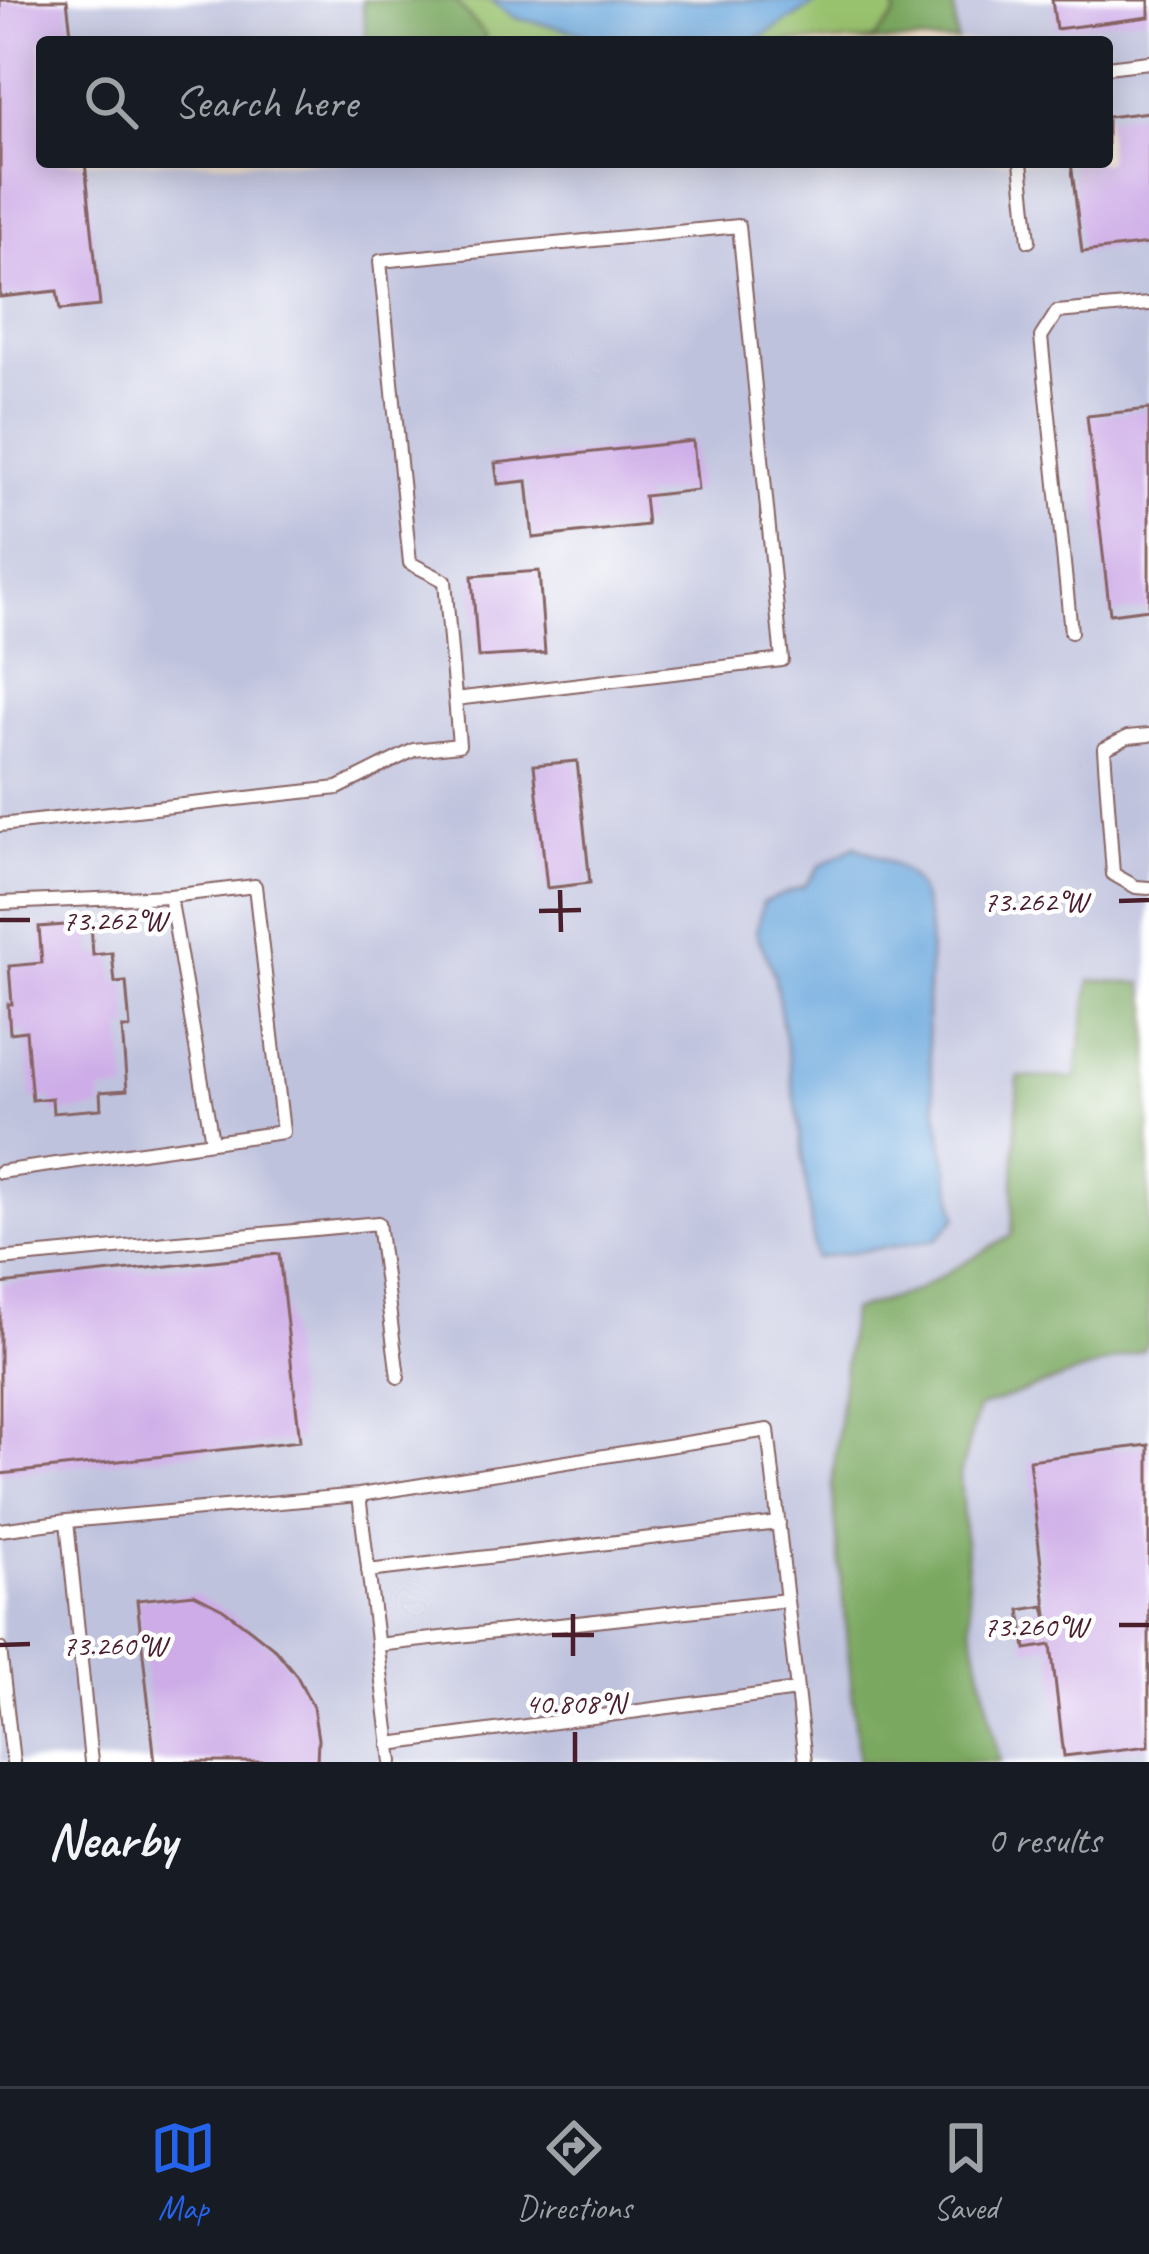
<!DOCTYPE html>
<meta charset="utf-8">
<style>
:root{--surface:#171b24;--page:#242831;--text:#f1f3f6;--muted:#9ea1a6;--line:#363941;--accent:#2563eb}
body{margin:0;font-family:Caveat,sans-serif;background:var(--page);color:var(--text)}
.list{margin:0;padding:0;list-style:none}
h2{display:flex;justify-content:space-between;align-items:center;height:156px;margin:0;padding:0 48px;font-size:51px}
h2 small{font-size:39px;font-weight:400;color:var(--muted)}
.icon{flex:none;width:66px;height:66px;fill:none;stroke:currentColor;stroke-width:2;stroke-linecap:round;stroke-linejoin:round}
.map{position:relative;flex:none;width:1149px;height:1762px;overflow:hidden}
.search{position:absolute;background:var(--surface);box-shadow:0 6px 30px #0003;left:36px;right:36px;top:36px;height:132px;display:flex;align-items:center;gap:30px;box-sizing:border-box;padding:0 42px;border-radius:12px;color:var(--muted);font-size:45px}
.sheet{height:324px;background:var(--surface)}
nav{display:flex;justify-content:space-around;align-items:center;box-sizing:border-box;height:168px;border-top:3px solid var(--line);background:var(--surface);font-size:33px;color:var(--muted)}
nav a{display:grid;justify-items:center;gap:6px}
nav .on{color:var(--accent)}
.map>svg:first-child{display:block}
</style>
<div class="map">
<svg width="1149" height="1762" viewBox="0 0 1149 1762">
<rect width="100%" height="100%" fill="#fff"/>
<filter id="ink" filterUnits="userSpaceOnUse"><feTurbulence type="fractalNoise" baseFrequency=".00833" numOctaves="2"/><feDisplacementMap in="SourceGraphic" scale="24" xChannelSelector="R" yChannelSelector="G"/><feConvolveMatrix kernelMatrix="1 2 1 2 8 2 1 2 1" color-interpolation-filters="sRGB"/></filter>
<filter id="wash" filterUnits="userSpaceOnUse"><feTurbulence type="fractalNoise" baseFrequency=".004" numOctaves="4" result="noise"/><feDisplacementMap in="SourceGraphic" scale="48" xChannelSelector="R" yChannelSelector="G"/><feGaussianBlur stdDeviation="2.7" result="paint"/><feColorMatrix in="noise" values="0 0 0 0 0 0 0 0 0 0 0 0 0 0 0 0 0 1.4 0 .05"/><feComposite in="paint" operator="in"/></filter>
<g filter="url(#wash)">
<rect width="100%" height="100%" fill="#f7e5cf"/>
<!-- industrial -->
<path fill="#bfc2dd" fill-rule="evenodd" d="M0,0H1149V1762H0ZM42,42H1107V162H42Z"/>
<!-- green -->
<path fill="#99c26e" stroke="#72704c" stroke-width="3" d="M454,0H896L895,16L875,40L860,42H485V35Z"/>
<!-- forest -->
<path fill="#7aa861" stroke="#626446" stroke-width="3" d="M362,0H454L485,35V42H367Z
M896,0H953L957,42H860L875,39L895,16Z
M1090,980L1142,983L1149,1007V1339L1143,1350L978,1408L960,1475L971,1623L1000,1762H859L832,1486L851,1311L915,1291L1012,1235L1018,1077L1076,1078Z"/>
<!-- water -->
<path fill="#6ca8dd" stroke="#5b6484" stroke-width="3" d="M490,0H821L763,36L748,42H602L579,32L515,18Z
M855,846C878,856 912,868 921,894C936,935 927,973 927,1014C928,1082 945,1150 957,1217L936,1240L815,1258L798,1116L774,974L756,932L763,902L805,886L820,866Z"/>
<g id="blocks">
<!-- building -->
<path fill="#cdace7" d="M0,0H67L72,42H42V162H85L100,306L60,310L57,291L0,297Z
M1052,0H1149V17L1056,29Z
M1149,112V244L1082,252L1071,162H1107V117Z
M1149,409V609L1110,614L1087,416Z
M693,441L698,490L644,496L647,525L533,538L527,481L498,484L495,463Z
M539,571L545,653L478,657L472,576Z
M577,761L590,883L547,888L534,765Z
M91,923L93,955L112,953L115,983L126,982L130,1028H122L127,1090L100,1092L101,1109L53,1113L52,1098L32,1100L26,1031L10,1033L8,1004H12L9,966L42,963L39,927Z
M279,1254L300,1441L0,1474V1284Z
M1149,1445V1746L1064,1756L1051,1645L1026,1649L1020,1610L1044,1606L1048,1624L1029,1460Z
M194,1594L223,1609L251,1630L275,1649L297,1676L313,1707L318,1739L317,1762H155L137,1600Z"/>
</g>
</g>
<g filter="url(#ink)">
<use href="#blocks" fill-opacity="0" stroke="#876464" stroke-width="3"/>
<g fill="none" stroke-linecap="round" stroke-linejoin="round">
<!-- lane casing -->
<g stroke="#876464" stroke-width="16">
<path id="lane" d="M1107,67L1149,62
M1021,162L1029,241
M1071,632L1041,337L1057,312L1149,304
M1149,735L1128,737L1104,749L1113,874L1136,887L1149,888
M0,825L338,788L414,750L459,745L445,581L410,563L380,261L739,226L782,660L455,699
M170,896L212,1141
M0,903L170,896L255,886L283,1132L0,1172
M0,1259L378,1223L398,1377
M0,1530L67,1521
M368,1571L779,1523
M377,1645L787,1600
M0,1649L13,1762
M389,1744L797,1690
M91,1762L67,1521L359,1495
M392,1762L359,1495L768,1430L805,1762"/>
</g>
<!-- lane -->
<use href="#lane" stroke="#fff" stroke-width="12"/>
</g>
</g>
<!-- ticks -->
<path fill="none" stroke="#4a1f2b" stroke-width="4.5" d="M560,890L561,932M1119,901L1149,900M539,911L581,910M0,920H30M573,1614V1656M1119,1625H1149M552,1635H594M0,1645L30,1644M575,1732V1762"/>
<g font-size="30" text-anchor="middle" fill="#4a1f2b" stroke="#fff" stroke-width="9" stroke-linejoin="round" paint-order="stroke">
<text x="1035" y="911">73.262°W</text>
<text x="114" y="930">73.262°W</text>
<text x="1035" y="1636">73.260°W</text>
<text x="114" y="1655">73.260°W</text>
<text x="575" y="1713">40.808°N</text>
</g>
</svg>
<div class="search"><svg class="icon" aria-label="search" viewBox="0 0 24 24"><circle cx="10" cy="10" r="6"/><path d="M15 15l6 6"/></svg>Search here</div>
</div>
<section class="sheet">
<h2>Nearby<small>0 results</small></h2>
<ul class="list">
</ul>
</section>
<nav>
<a class="on"><svg class="icon" aria-label="map" viewBox="0 0 24 24"><path d="M3 6l6-2 6 2 6-2v14l-6 2-6-2-6 2zM9 4v14M15 6v14"/></svg>Map</a>
<a><svg class="icon" aria-label="directions" viewBox="0 0 24 24"><path d="M12 3l9 9-9 9-9-9zM9 14v-3h6M13 9l2 2-2 2"/></svg>Directions</a>
<a><svg class="icon" aria-label="saved" viewBox="0 0 24 24"><path d="M7 4h10v16l-5-4-5 4z"/></svg>Saved</a>
</nav>
